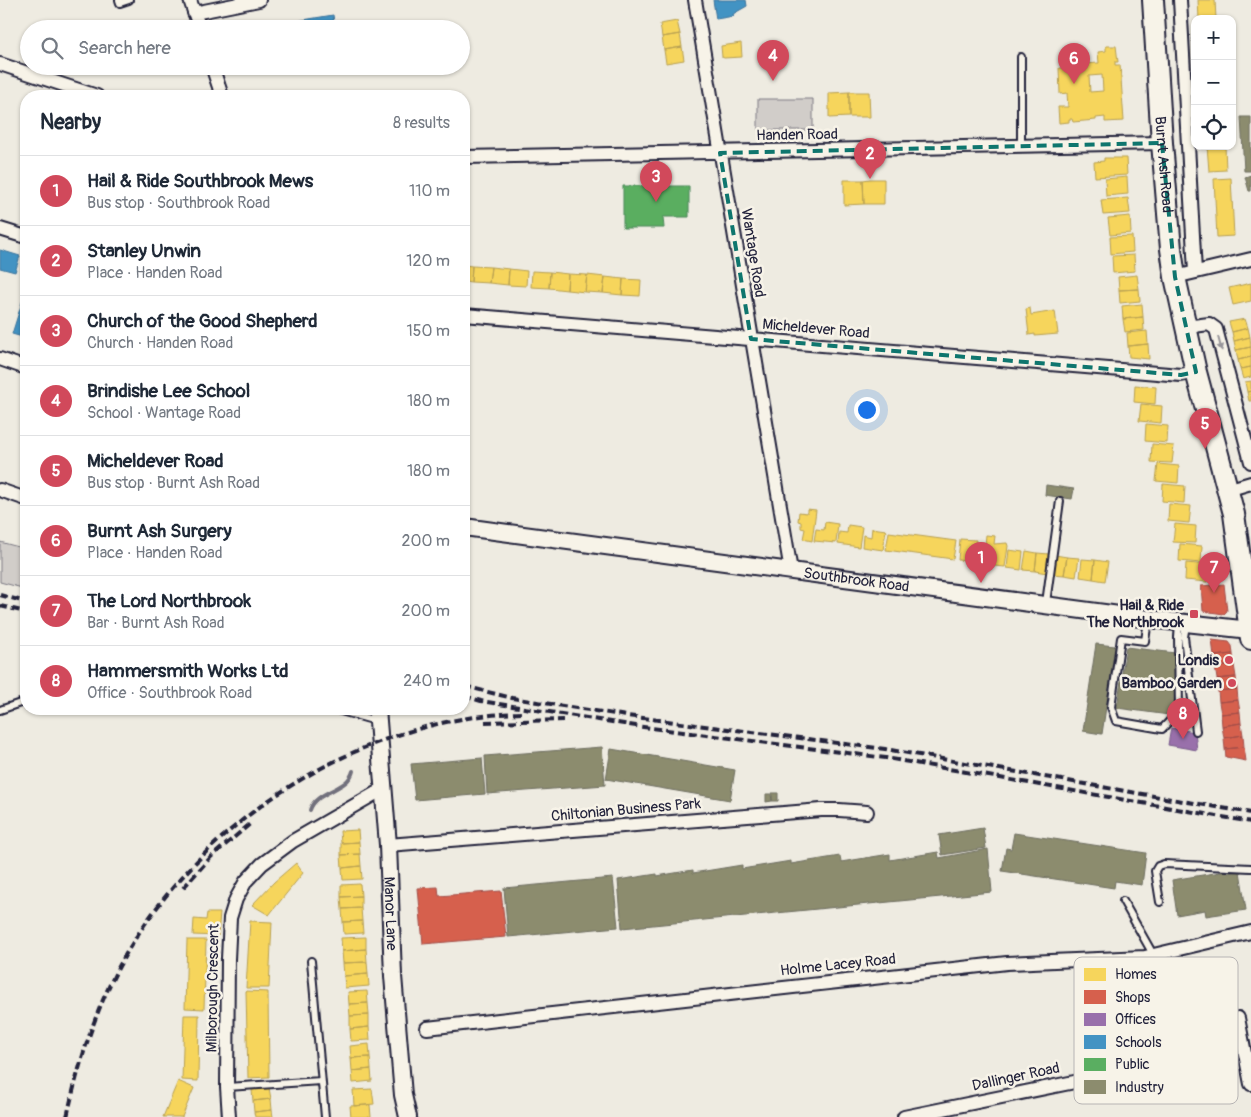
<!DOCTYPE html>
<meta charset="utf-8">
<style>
:root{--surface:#fff;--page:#f2f2f3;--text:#1f2937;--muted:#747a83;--line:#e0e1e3;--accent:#d1495b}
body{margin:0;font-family:Pangolin,sans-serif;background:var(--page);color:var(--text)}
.controls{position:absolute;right:15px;top:15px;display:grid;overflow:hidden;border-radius:10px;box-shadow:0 1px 4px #0004}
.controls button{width:45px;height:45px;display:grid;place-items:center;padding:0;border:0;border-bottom:1px solid var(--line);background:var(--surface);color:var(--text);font:25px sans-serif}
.you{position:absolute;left:866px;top:409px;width:18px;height:18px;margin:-12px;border:4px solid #fff;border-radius:50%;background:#1a73e8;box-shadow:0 0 0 8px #1a73e833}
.badge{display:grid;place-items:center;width:32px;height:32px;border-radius:50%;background:var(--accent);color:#fff;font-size:16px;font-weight:700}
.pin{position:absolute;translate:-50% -41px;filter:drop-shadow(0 1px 2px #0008)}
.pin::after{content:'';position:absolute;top:26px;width:18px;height:15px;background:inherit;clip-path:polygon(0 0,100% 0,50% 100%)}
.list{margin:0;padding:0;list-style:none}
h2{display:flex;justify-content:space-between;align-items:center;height:65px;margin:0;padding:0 20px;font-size:21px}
h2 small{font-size:16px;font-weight:400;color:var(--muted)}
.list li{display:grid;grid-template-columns:32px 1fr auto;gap:15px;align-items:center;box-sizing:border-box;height:70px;padding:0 20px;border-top:1px solid var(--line)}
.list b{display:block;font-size:19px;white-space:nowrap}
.list p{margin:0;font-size:16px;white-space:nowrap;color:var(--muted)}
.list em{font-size:16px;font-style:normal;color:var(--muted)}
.icon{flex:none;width:28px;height:28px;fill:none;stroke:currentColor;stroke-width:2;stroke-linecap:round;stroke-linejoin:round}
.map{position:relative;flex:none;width:1251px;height:1117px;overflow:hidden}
.search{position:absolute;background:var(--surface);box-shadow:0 1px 4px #0004;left:20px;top:20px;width:450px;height:55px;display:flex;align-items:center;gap:12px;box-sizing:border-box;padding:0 18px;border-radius:28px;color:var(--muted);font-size:19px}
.panel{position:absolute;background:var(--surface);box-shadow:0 1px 4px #0004;left:20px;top:90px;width:450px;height:625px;border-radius:20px}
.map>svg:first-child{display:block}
</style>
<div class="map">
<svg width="1251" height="1117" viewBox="0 0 1251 1117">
<rect width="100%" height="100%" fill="#eeebe1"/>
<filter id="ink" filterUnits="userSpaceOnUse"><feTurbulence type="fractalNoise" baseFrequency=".02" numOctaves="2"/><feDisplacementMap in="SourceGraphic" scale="10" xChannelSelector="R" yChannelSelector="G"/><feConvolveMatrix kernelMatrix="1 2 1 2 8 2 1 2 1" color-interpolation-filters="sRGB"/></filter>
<g filter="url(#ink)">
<!-- green -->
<path fill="#d1cdc9" stroke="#7a7882" d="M758,99H813V130H758Z
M0,542L26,549V589L0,582Z"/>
<!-- homes -->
<path fill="#f6d55c" stroke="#b69f52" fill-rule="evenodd" d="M1198,0H1215L1216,19H1199Z
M677,21L680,34L662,37L660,24Z
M680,34L682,47L664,50L662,37Z
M741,43L742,57L724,58L722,57L721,46Z
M1106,46H1116L1118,62H1115V65H1120L1124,121L1105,122V117L1096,118V120L1073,122L1072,119H1069V122L1059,123L1058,107H1068L1067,93L1060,94L1059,68H1068V65L1099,63L1098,52L1106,51ZM1102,75L1103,91L1090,92L1089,76Z
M682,47L684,60L666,63L664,50Z
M849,92V117L829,118V93Z
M849,92H869L870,117H849Z
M1207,146H1225L1226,170L1209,171Z
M1104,158H1126L1127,175L1095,177L1094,162L1104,161Z
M1127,177L1128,194L1106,196L1105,179Z
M1231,178L1234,236L1217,237L1214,179Z
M870,179H884V204H864L863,180Z
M844,180H863L864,204L844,205Z
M1128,198L1130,213L1103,215L1101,200Z
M1130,216L1131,233L1110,235L1108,218Z
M1132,236L1133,252L1111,254L1110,237Z
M1134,255L1135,271L1113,273L1112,256Z
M464,265L472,266L471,282L464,281Z
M472,266L491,267L489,283L471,282Z
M491,267L509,269L508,285L489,283Z
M509,269L527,271L526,286L508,285Z
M532,271L550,272L549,288L531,287Z
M550,272L568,274L567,290L549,288Z
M568,274L587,275L585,292L567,290Z
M587,275L605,277L603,293L585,292Z
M1137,275L1139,289L1119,290L1118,277Z
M605,277L623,279L622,295L603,293Z
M623,279L641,280L640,296L622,295Z
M1251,283V301L1233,305L1229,288Z
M1139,289L1140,301L1120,303L1119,290Z
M1142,304L1143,317L1123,319L1122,306Z
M1030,308L1031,315L1055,311L1058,334L1035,336V334L1029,335L1026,309Z
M1143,317L1144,330L1125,332L1123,319Z
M1245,319L1248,328L1232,332L1229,322Z
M1248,328L1250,337L1234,341L1232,332Z
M1147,331L1148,344L1128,346L1127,333Z
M1250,337L1251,347L1236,350L1234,341Z
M1148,344L1149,359L1129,357L1128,346Z
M1251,347V357L1238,360L1236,350Z
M1251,357V367L1240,369L1238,360Z
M1251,367V377L1243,379L1240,369Z
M1251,381V391L1247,392L1245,382Z
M1135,385L1156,387L1155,404L1134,402Z
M1251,391V401H1249L1247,392Z
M1141,404L1162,406L1161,423L1139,421Z
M1146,424L1168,426L1167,443L1145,441Z
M1152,444L1174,446L1172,463L1151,462Z
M1158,464L1179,466L1178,483L1156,481Z
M1163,484L1185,486L1184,503L1162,501Z
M1169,504L1191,506L1189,523L1168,521Z
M807,509L816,510L812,541L803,539L805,529L801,528V522L798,521L799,512L807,513Z
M825,522L838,524L836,543L814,541L816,529L824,530Z
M1175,524L1196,526L1195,543L1173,542Z
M848,525L862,527L859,547L838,544L839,532L847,533Z
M872,528L886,530L883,550L862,547L863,535L871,537Z
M889,532L956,541L953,559L886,550Z
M986,535L995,536L994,544L1007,543L1008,546L1005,567L983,565Z
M960,539L976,540L975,549L982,550L981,563L958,560Z
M1180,544L1202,546L1201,563L1179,561Z
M1009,550L1023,552L1021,570L1007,568Z
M1026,551L1037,553L1035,571L1023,570Z
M1037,553L1049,554L1047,573L1035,571Z
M1055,555L1067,557L1064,575L1052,574Z
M1067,557L1079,558L1076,577L1064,575Z
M1082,559L1095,560L1093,579L1080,577Z
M1095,560L1108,562L1105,581L1093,579Z
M1186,563L1208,565L1207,582L1185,580Z
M358,830L359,842L341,843L340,831Z
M359,842L360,854L341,855V843Z
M360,854L361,866L342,868L341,855Z
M296,863L303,873L269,915L252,905L274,882Z
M361,866L362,879L343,880L342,868Z
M360,884L361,896L341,897V885Z
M361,896V908L342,909L341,897Z
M361,908L362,921L343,922L342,909Z
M207,913H220L218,936L193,935L194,919L206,920Z
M250,921L272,922L269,988H246Z
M362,921L363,933L344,934L343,922Z
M366,937V949L342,951L341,938Z
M187,940H206L204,1009L185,1008Z
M366,949L367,962L343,963L342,951Z
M367,962L368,974L344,976L343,963Z
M368,974L369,986L345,988L344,976Z
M246,991L268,992L269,1077L248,1078Z
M367,991L368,1003L349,1004L348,992Z
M368,1003L369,1015L350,1016L349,1004Z
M184,1015H199L198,1081L182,1080Z
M369,1015V1027L350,1029V1016Z
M369,1027L370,1040L351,1041L350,1029Z
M369,1044L370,1057L351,1058L350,1046Z
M370,1057L371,1069L352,1071L351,1058Z
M371,1069L372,1081L353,1083L352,1071Z
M178,1081L194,1088L182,1117H163Z
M269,1088L271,1099L253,1101L252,1090Z
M372,1089L374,1104L354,1106L353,1090Z
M271,1099L272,1110L254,1112L253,1101Z
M370,1105L371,1117H351L350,1106Z
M272,1110L273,1117H255L254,1112Z"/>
<!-- shops -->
<path fill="#d6604d" stroke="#a04d48" d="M1224,584L1227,611L1224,614L1203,611L1201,586Z
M1212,640L1229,642L1232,646L1233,654L1214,656Z
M1233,654L1234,665L1215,667L1214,656Z
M1234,665L1236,677L1217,679L1215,667Z
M1236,677L1237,689L1218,691L1217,679Z
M1237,689L1238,700L1219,702L1218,691Z
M1238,700L1240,712L1221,714L1219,702Z
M1240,712L1241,723L1222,726L1221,714Z
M1241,723L1243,735L1224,738L1222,726Z
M1243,735L1244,747L1225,749L1224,738Z
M1244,747L1246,761L1226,757L1225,749Z
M438,887L439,896L501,891L506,937L423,944L418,888Z"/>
<!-- offices -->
<path fill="#9970ab" stroke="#755989" d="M1171,728L1195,732L1197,750L1168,745Z"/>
<!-- schools -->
<path fill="#4393c3" stroke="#39719a" d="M713,0H746L747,6L733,14L734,16L716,19Z
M333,15L335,29H273V25Z
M0,250L20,256L15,272L0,268Z
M24,296L26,297V338L12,334Z"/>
<!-- public -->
<path fill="#5aae61" stroke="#498456" d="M623,186H689V217H663L664,228H623Z"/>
<!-- industry -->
<path fill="#8c8c6e" stroke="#6c6c5f" d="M1241,117H1251V171H1244Z
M1251,175V191H1249L1245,177Z
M1046,485L1074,489L1072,499L1045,495Z
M1096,644L1115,646L1102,734L1083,731Z
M1126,647L1175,653V710L1169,715L1117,708Z
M602,747L605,785L487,794L485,756Z
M611,749L735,770L730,800L606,779Z
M482,758L485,794L415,800L411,764Z
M772,793H778V801H772Z
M766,794H771L772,801L766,802Z
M983,828L986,848L942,855L939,835Z
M1014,833L1146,853L1142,885L1115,881L1114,888L1002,871L1006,848L1011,849Z
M988,849L992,892L622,928L618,880L657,874V876L693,870V873L742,865V869L791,861V864L840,856L841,862L890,854V860L938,852L939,858Z
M1227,871L1228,873L1240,871L1246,910L1206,916L1205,910L1177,915L1172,880Z
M613,878L618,927L508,937L504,888Z"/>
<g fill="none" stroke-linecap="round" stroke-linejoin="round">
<!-- stream -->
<path stroke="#716f7b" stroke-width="4" d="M310,810C316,790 348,791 353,771"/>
<!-- service casing -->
<g stroke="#22223b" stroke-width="10">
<path id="service" d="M119,0L120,3L129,0
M1021,57V147
M1046,603L1060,501
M1148,620L1145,641L1121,638L1111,707L1116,721L1162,729L1179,711L1178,637L1179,623
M1186,625L1184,637L1196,731
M334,709L376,721
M0,710L26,701
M1123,901L1154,956
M1160,902L1155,871L1158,866L1164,864L1251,868
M311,961L325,1117
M227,1087L321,1081"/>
</g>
<!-- minor casing -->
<g stroke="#22223b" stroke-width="16">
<path id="minor" d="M190,0L200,29
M695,0L791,571
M1180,0L1195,272
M194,13L259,0
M0,64L97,96
M212,66L222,96
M464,157L1162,143
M0,229L26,237
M1175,277L1251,259
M464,315L1181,375L1196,372
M1186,327L1209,324L1216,329L1251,462
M0,359L26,368
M0,490L26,499
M1227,490L1251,483
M388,845L821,810H839L867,812
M1238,1018L1251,1084
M427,1028L1007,963L1145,957L1251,932
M229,1117L227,1087L228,959L230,918L236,899L246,881L262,864L293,841L383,789
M904,1117L1089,1079L1099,1075L1107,1061L1144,971L1145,957"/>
</g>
<!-- tertiary casing -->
<g stroke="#22223b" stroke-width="20">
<g id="tertiary">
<path id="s1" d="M464,527L1149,619L1250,630"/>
<path id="s2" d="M377,709L388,845L393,976L403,1095L408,1117"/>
</g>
</g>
<!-- primary casing -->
<g stroke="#22223b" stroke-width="24">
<g id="primary">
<path id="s3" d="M1153,0L1162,143L1171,249L1175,277L1196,372L1234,514L1251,639"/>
</g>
</g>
<!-- service -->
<use href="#service" stroke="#f7f3e8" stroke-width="6"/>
<!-- minor -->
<use href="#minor" stroke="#f7f3e8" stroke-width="12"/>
<!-- tertiary -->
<use href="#tertiary" stroke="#f7f3e8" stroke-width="16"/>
<!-- primary -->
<use href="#primary" stroke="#f7f3e8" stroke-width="20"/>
<!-- rail -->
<path stroke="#22223b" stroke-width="4" stroke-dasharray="8 4" stroke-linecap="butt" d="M0,595L26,602
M0,606L26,612
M464,686L512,698L627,716L885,749L1251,813
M464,696L481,701L636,726L886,758L1251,822
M485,722L563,720
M183,888L211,857L250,824
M67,1117C78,1067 92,1020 115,974C190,827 356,717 522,713"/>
</g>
<!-- one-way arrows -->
<defs><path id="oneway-solid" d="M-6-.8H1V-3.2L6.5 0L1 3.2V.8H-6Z" transform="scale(1.25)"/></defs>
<use fill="#97959a" href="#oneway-solid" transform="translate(1220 344) rotate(75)"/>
</g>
<!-- marked area -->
<path fill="none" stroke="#0f766e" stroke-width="4" stroke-dasharray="10 6" stroke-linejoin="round" d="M1162,143L1175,277L1196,372L1181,375L751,339L720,153Z"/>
<!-- markers -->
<g fill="#d1495b" stroke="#f7f3e8" stroke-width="2">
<rect x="1189" y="609" width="10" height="10" rx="2.5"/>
<circle cx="1229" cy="660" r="5"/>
<circle cx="1232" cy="683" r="5"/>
</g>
<g text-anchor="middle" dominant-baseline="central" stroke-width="5" stroke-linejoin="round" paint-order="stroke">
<!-- street labels -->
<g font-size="15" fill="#22223b" stroke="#f7f3e8">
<text transform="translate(797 135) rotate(-1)">Handen Road</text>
<text stroke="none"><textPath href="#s3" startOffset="165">Burnt Ash Road</textPath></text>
<text transform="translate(753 253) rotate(81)">Wantage Road</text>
<text transform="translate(816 329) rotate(5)">Micheldever Road</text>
<text stroke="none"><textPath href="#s1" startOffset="396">Southbrook Road</textPath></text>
<text transform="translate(626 810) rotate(-5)">Chiltonian Business Park</text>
<text stroke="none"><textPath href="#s2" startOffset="205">Manor Lane</textPath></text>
<text transform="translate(838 965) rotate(-6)">Holme Lacey Road</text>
<text transform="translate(213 988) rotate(-89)">Milborough Crescent</text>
<text transform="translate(1016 1077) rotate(-12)">Dallinger Road</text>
</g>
<!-- poi labels -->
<g font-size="15" font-weight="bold" fill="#22223b" stroke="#f7f3e8" text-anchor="end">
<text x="1184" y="605">Hail &amp; Ride<tspan x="1184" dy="17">The Northbrook</tspan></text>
<text x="1219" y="660">Londis</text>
<text x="1222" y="683">Bamboo Garden</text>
</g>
</g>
<!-- legend -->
<rect x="1074" y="957" width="164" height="147" rx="8" fill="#f7f3e8" stroke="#b7b4b4" stroke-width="1"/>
<rect x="1084" y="968" width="22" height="13" fill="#f6d55c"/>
<rect x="1084" y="990" width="22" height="14" fill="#d6604d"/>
<rect x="1084" y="1013" width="22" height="13" fill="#9970ab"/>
<rect x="1084" y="1035" width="22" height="14" fill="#4393c3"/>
<rect x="1084" y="1058" width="22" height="13" fill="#5aae61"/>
<rect x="1084" y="1080" width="22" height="14" fill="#8c8c6e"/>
<g font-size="14" fill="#22223b">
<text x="1115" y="979">Homes</text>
<text x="1115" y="1002">Shops</text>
<text x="1115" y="1024">Offices</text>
<text x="1115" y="1047">Schools</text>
<text x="1115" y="1069">Public</text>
<text x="1115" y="1092">Industry</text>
</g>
</svg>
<div class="controls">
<button>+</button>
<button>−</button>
<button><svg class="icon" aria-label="locate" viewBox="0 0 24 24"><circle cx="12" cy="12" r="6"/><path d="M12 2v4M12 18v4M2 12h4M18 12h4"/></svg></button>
</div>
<div class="you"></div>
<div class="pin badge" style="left:981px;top:583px">1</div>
<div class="pin badge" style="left:870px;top:179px">2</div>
<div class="pin badge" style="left:656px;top:202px">3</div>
<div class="pin badge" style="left:773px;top:81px">4</div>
<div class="pin badge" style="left:1205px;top:449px">5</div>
<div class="pin badge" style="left:1074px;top:84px">6</div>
<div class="pin badge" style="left:1214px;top:593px">7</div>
<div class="pin badge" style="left:1183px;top:739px">8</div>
<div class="search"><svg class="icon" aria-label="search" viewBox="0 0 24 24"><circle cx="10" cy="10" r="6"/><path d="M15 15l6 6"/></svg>Search here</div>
<section class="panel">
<h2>Nearby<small>8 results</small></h2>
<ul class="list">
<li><span class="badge">1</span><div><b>Hail &amp; Ride Southbrook Mews</b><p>Bus stop · Southbrook Road</p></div><em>110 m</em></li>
<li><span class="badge">2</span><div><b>Stanley Unwin</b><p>Place · Handen Road</p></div><em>120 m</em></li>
<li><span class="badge">3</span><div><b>Church of the Good Shepherd</b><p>Church · Handen Road</p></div><em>150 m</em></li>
<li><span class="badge">4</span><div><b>Brindishe Lee School</b><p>School · Wantage Road</p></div><em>180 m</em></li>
<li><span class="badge">5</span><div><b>Micheldever Road</b><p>Bus stop · Burnt Ash Road</p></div><em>180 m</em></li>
<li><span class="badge">6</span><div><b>Burnt Ash Surgery</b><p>Place · Handen Road</p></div><em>200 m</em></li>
<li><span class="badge">7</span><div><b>The Lord Northbrook</b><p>Bar · Burnt Ash Road</p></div><em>200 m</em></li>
<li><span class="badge">8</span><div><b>Hammersmith Works Ltd</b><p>Office · Southbrook Road</p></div><em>240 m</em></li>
</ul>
</section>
</div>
